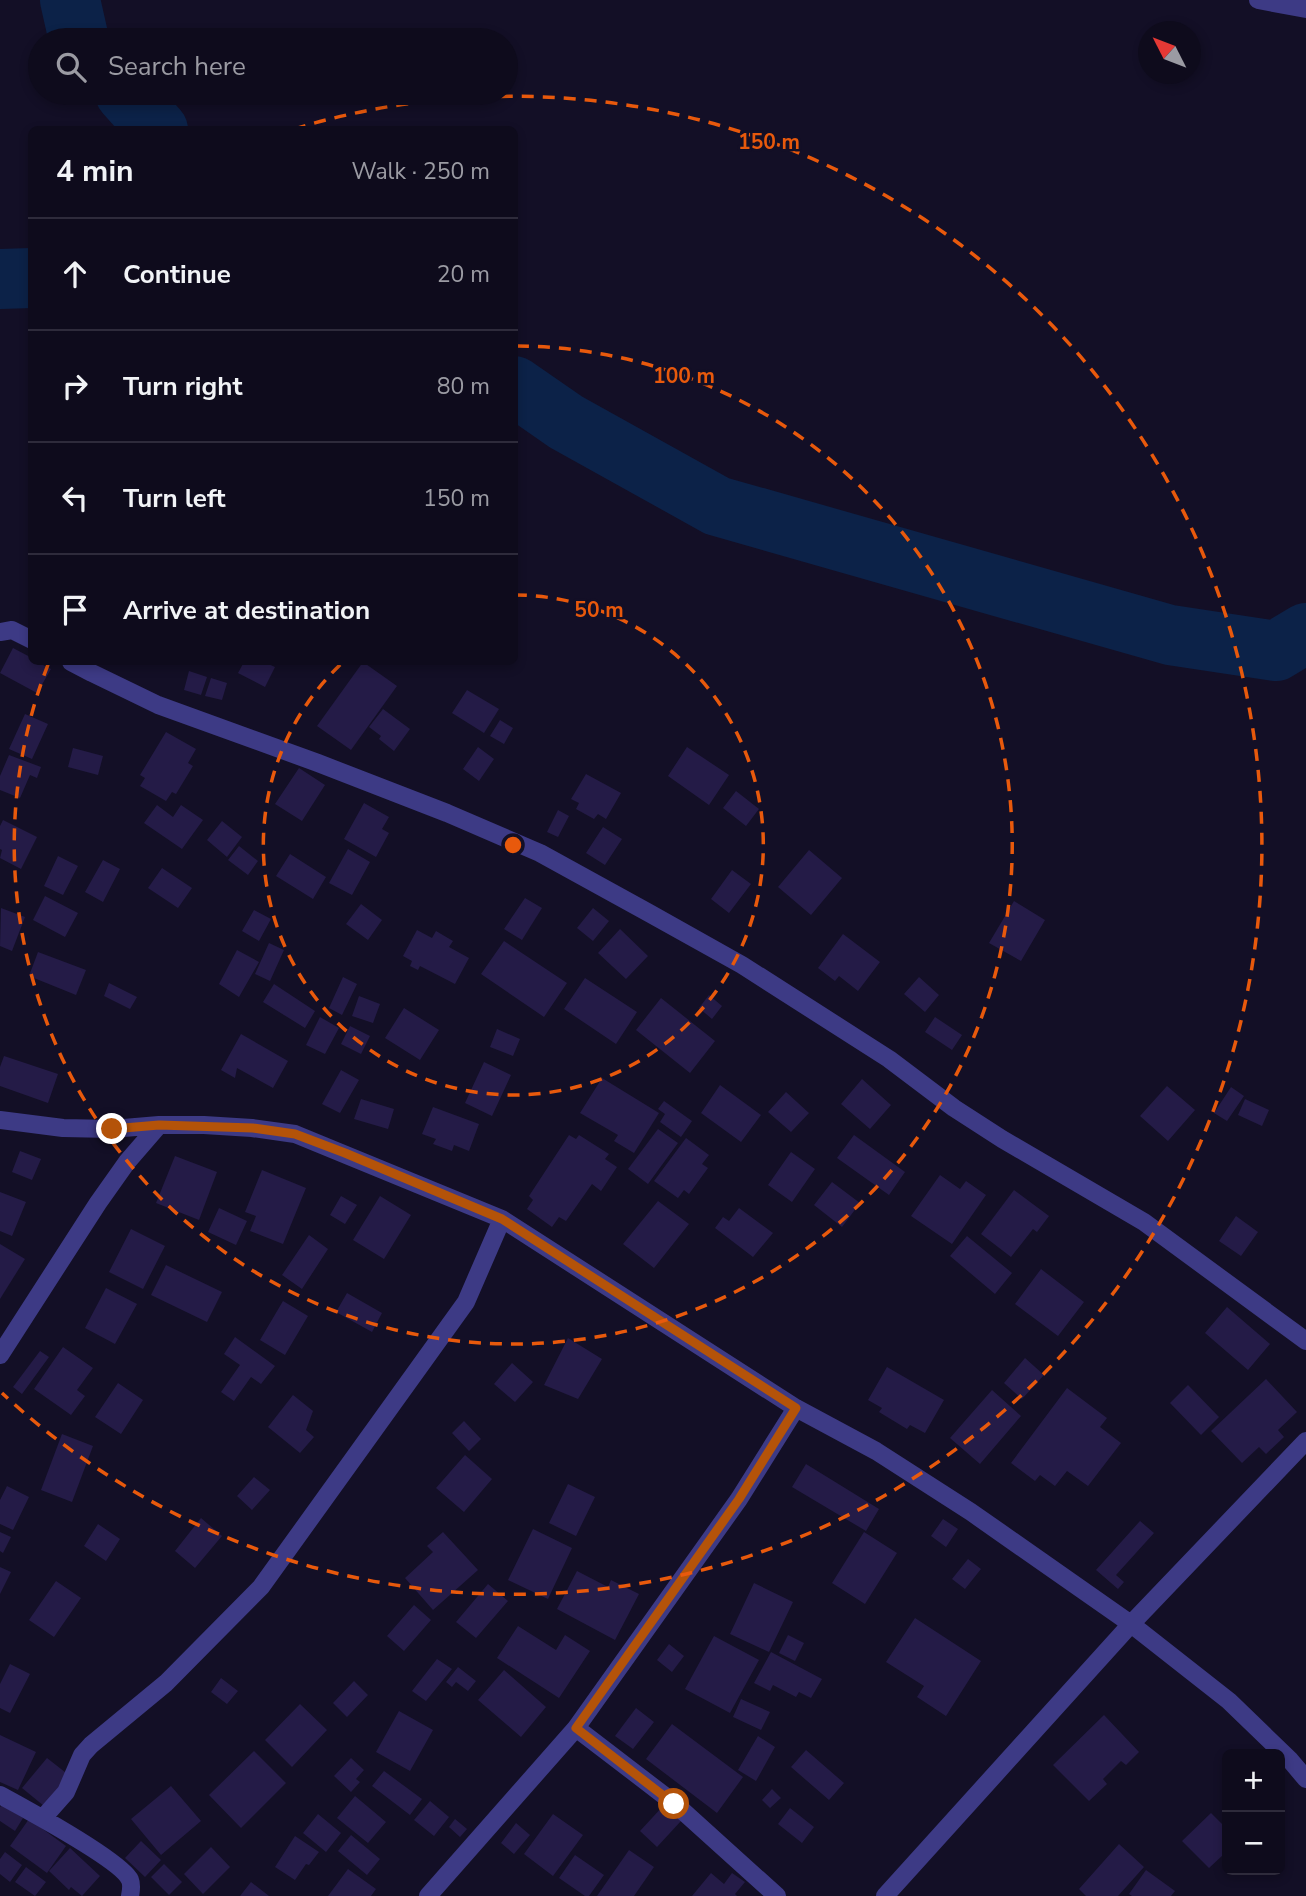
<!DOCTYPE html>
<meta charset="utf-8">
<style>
:root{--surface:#0e0b1c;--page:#171425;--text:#f1f3f6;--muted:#9b9ba3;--line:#2e2b3b}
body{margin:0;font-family:"Nunito Sans",sans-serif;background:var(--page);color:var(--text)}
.controls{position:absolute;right:21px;bottom:21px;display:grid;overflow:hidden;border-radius:10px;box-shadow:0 4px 10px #0003}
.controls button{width:63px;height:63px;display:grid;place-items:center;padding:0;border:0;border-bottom:2px solid var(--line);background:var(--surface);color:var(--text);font:35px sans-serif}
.compass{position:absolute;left:1138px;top:21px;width:63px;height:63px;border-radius:50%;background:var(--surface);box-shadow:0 4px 10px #0003;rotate:312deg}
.stop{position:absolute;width:21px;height:21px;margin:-16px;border:5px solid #b45309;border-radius:50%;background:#fff}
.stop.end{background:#b45309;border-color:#fff;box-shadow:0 2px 7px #0008}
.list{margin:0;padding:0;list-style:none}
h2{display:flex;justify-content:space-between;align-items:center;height:91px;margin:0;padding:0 28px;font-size:30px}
h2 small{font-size:23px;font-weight:400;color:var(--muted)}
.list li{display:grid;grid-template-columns:46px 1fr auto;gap:21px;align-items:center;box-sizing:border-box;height:112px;padding:0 28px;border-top:2px solid var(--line)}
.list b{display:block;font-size:26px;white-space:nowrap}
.list em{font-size:23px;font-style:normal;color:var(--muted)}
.icon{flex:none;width:38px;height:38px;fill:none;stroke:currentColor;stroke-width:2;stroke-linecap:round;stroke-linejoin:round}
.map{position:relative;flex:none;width:1306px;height:1896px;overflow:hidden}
.search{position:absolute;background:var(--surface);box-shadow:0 4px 10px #0003;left:28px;top:28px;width:490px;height:77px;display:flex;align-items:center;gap:18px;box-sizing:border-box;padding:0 24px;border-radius:38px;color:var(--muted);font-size:26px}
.panel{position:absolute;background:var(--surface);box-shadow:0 4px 10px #0003;left:28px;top:126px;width:490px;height:539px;border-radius:10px}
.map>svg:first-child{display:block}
</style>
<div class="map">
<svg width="1306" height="1896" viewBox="0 0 1306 1896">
<rect width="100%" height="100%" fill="#130f26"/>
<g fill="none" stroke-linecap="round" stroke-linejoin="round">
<!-- river -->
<path stroke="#0c2248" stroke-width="60" d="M70,0L79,40
M125,93L158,130
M0,279L32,278
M514,386L566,422L717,506L1170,635L1276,651L1306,633"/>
</g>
<!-- building -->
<path fill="#241b47" d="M13,648L32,658V662H37L51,669L37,693L0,673Z
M244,662H264L275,667L265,687L238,673Z
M363,662L397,686L351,750L317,726Z
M189,671L207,677L201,695L184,690Z
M211,678L227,683L222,700L205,696Z
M467,690L499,709L484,733L452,713Z
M383,709L410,729L394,751L379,739L381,736L369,727Z
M25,714L48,724L32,759L9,749Z
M500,720L513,728L504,744L490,736Z
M166,732L196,749L188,763L193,766L176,794L172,792L166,801L140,786L145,778L140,775Z
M478,747L494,759L479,781L463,769Z
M687,747L729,775L709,805L668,776Z
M73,748L103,756L98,775L68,767Z
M9,755L41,767L37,778L30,775L20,798L0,790V776Z
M299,768L325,785L302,821L275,804Z
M586,774L621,793L606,819L598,814L594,819L576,809L579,803L571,799Z
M736,791L759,809L746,826L723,808Z
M364,803L389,817L382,829L389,833L376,857L344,839Z
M157,805L173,817L181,805L203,820L182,849L144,823Z
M558,810L569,816L558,837L547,832Z
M3,820L37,837L21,869L0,858L2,850L0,849V826Z
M222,821L242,837L227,857L207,840Z
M603,827L622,839L605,865L586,853Z
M239,846L258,861L248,875L228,860Z
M348,849L370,862L352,895L329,883Z
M809,850L842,878L811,915L778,887Z
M290,854L326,877L313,899L276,876Z
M58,856L78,866L63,895L44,886Z
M103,860L120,869L103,902L85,892Z
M162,868L192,888L178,908L148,888Z
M732,870L751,884L729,913L711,899Z
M45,896L78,913L65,937L33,920Z
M525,898L542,908L522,940L504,929Z
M1014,901L1045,920L1021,961L989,943Z
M361,904L382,920L368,940L346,924Z
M1,908L25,917L12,951L0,946Z
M593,908L609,921L593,941L577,928Z
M254,910L271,919L259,941L242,931Z
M620,929L648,956L626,979L598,953Z
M417,930L432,938L436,931L453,941L449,947L469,958L455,984L420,966L418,970L410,966L412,961L403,956Z
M843,934L880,962L858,991L839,976L835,981L818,968Z
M504,941L567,983L544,1017L481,974Z
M269,943L284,950L270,981L255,974Z
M237,950L259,962L239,997L219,984Z
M38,952L86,970L76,995L29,976Z
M343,977L357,984L342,1015L329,1008Z
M919,977L939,995L925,1012L904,994Z
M585,978L637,1012L616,1044L564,1009Z
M109,983L137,997L130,1009L104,996Z
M274,984L315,1011L305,1028L263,1002Z
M709,995L722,1006L712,1019L699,1008Z
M359,996L380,1004L373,1023L352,1016Z
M661,998L715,1041L690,1073L636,1030Z
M404,1008L439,1030L420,1060L385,1038Z
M320,1017L339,1028L325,1054L306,1045Z
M935,1017L962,1035L952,1050L925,1032Z
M350,1026L370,1036L361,1054L341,1044Z
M497,1029L520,1039L513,1056L490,1047Z
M241,1034L288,1061L273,1088L237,1068L235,1078L221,1070Z
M4,1056L58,1074L48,1103L0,1086V1067Z
M484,1062L511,1075L492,1116L465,1103Z
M341,1070L359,1080L340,1113L322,1104Z
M602,1078L659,1113L634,1153L614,1141L618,1135L580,1113Z
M862,1079L891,1105L870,1129L841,1104Z
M720,1085L761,1115L741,1142L701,1113Z
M1167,1086L1195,1110L1168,1141L1140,1116Z
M1231,1087L1244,1096L1227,1121L1214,1113Z
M786,1092L809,1113L791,1132L768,1112Z
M361,1099L394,1109L388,1129L354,1119Z
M1245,1099L1269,1110L1262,1126L1238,1115Z
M664,1101L692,1121L681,1137L660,1122L665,1114L658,1109Z
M433,1107L479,1124L469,1151L454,1145L452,1151L433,1144L436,1139L422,1134Z
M658,1129L678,1143L648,1184L628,1169Z
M569,1135L576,1139L579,1135L609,1154L605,1159L617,1167L601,1191L592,1184L566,1221L559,1217L552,1227L527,1209L533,1200L529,1196Z
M854,1135L905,1172L889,1195L837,1158Z
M686,1138L709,1155L702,1164L708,1168L689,1194L684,1190L678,1198L654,1181Z
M20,1151L41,1159L32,1180L12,1172Z
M791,1152L815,1169L792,1202L768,1185Z
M175,1156L217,1172L199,1220L156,1203Z
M262,1170L306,1188L283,1244L250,1231L256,1216L245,1212Z
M940,1175L960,1189L966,1181L986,1195L952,1244L911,1216Z
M832,1182L860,1203L842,1227L814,1205Z
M1014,1190L1049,1216L1037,1232L1033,1229L1011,1257L981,1234Z
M0,1192L26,1202L12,1236L0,1231Z
M341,1196L357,1205L345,1224L330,1215Z
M380,1196L411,1215L384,1259L353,1240Z
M658,1201L689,1224L654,1268L623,1244Z
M219,1208L247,1221L236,1245L208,1232Z
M739,1208L773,1233L753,1257L715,1228L723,1217L729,1221Z
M1236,1216L1258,1232L1241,1256L1219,1241Z
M131,1229L165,1246L143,1289L109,1272Z
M309,1235L328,1249L302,1289L282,1275Z
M967,1236L1012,1273L995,1294L950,1256Z
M0,1244L25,1259L0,1299Z
M166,1265L222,1292L207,1322L151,1295Z
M1041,1269L1084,1302L1058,1336L1015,1304Z
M106,1288L137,1304L115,1344L85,1328Z
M347,1293L382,1313L372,1332L336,1312Z
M283,1301L308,1316L285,1355L260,1340Z
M1227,1307L1270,1344L1248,1370L1205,1333Z
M235,1337L275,1366L261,1384L251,1377L234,1401L221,1392L240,1365L224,1354Z
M568,1338L602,1359L578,1399L544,1385Z
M63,1347L93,1368L77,1390L85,1396L71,1415L34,1389Z
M40,1351L49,1357L22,1394L13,1387Z
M1025,1358L1044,1375L1022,1399L1004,1383Z
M512,1363L533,1382L515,1402L494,1384Z
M887,1367L944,1400L925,1433L910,1425L907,1429L879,1412L882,1408L868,1400Z
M1266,1379L1297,1412L1278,1430L1284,1437L1266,1454L1259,1447L1242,1463L1211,1431Z
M118,1383L143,1400L121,1434L95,1417Z
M1188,1385L1219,1417L1201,1435L1170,1403Z
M1067,1388L1107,1418L1100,1427L1121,1443L1088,1486L1067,1471L1055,1486L1040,1475L1035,1481L1011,1463Z
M992,1390L1021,1416L980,1464L950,1438Z
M293,1395L313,1411L306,1430L314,1437L300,1453L268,1427Z
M464,1421L481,1439L469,1451L452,1433Z
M62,1434L93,1446L72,1502L41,1490Z
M465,1455L492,1479L464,1512L436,1488Z
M806,1464L879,1509L866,1531L792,1487Z
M254,1477L270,1490L252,1510L237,1496Z
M568,1484L595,1497L576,1536L549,1523Z
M7,1486L29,1497L13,1530L0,1524V1500Z
M201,1518L222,1536L195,1568L175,1551Z
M943,1519L958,1529L946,1547L931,1536Z
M1140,1521L1154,1533L1116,1575L1124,1582L1118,1589L1096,1570Z
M98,1524L120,1539L106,1561L84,1546Z
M533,1529L572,1548L548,1599L508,1580Z
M0,1532L11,1537L3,1553L0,1551Z
M443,1532L478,1570L433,1610L405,1578L433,1552L427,1546Z
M864,1532L897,1553L865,1604L832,1583Z
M968,1559L981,1569L965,1589L952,1579Z
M0,1567L11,1572L0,1594Z
M577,1571L608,1587L611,1580L639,1594L615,1640L557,1609Z
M56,1581L81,1598L54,1637L29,1620Z
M754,1583L793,1602L769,1652L730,1634Z
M488,1584L508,1601L476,1638L456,1622Z
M414,1605L431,1620L404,1651L387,1636Z
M915,1618L981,1661L946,1716L917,1697L924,1686L886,1662Z
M518,1626L556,1650L565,1635L590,1651L559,1698L497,1658Z
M788,1635L804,1643L795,1661L779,1653Z
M714,1636L759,1660L730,1713L685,1689Z
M669,1644L684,1656L672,1672L657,1660Z
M771,1652L822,1679L811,1698L799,1692L796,1697L773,1685L770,1691L754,1683Z
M437,1659L452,1669L426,1701L412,1691Z
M10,1664L30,1674L10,1713L0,1708V1684Z
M458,1667L476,1681L468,1691L456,1682L452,1687L446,1682Z
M504,1670L546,1707L521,1737L478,1700Z
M221,1678L238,1691L227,1704L211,1692Z
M354,1681L368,1695L347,1717L333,1703Z
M741,1699L770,1712L761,1730L733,1717Z
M300,1704L327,1730L292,1767L265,1740Z
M636,1708L654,1722L633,1749L615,1736Z
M399,1711L433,1730L410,1771L376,1752Z
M1104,1715L1139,1752L1126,1765L1121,1761L1103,1779L1107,1784L1089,1801L1053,1765Z
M672,1724L743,1777L717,1813L646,1759Z
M0,1735L36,1752L18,1790L0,1782Z
M758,1736L775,1747L756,1781L738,1770Z
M806,1750L844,1783L829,1800L791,1767Z
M254,1751L286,1783L241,1828L209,1795Z
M47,1758L70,1776L44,1806L22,1788Z
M351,1758L364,1770L356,1779L360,1782L351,1792L334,1776Z
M384,1771L422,1799L410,1815L372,1786Z
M171,1786L201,1821L161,1855L131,1819Z
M772,1789L781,1798L770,1808L762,1800Z
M355,1796L386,1822L368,1843L337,1818Z
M430,1801L449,1817L434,1836L414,1820Z
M2,1805L23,1818L15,1831L0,1821V1807Z
M664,1805L681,1821L657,1847L640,1831Z
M790,1808L814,1827L802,1843L778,1824Z
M1211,1813L1227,1829V1860L1223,1855L1209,1868L1182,1841Z
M318,1814L341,1833L326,1852L303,1833Z
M553,1814L583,1835L553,1876L524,1854Z
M29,1819L66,1846L47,1873L10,1846Z
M455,1819L467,1829L460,1837L449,1827Z
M516,1823L530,1835L514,1854L501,1843Z
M351,1835L380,1859L367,1875L338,1851Z
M295,1836L319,1852L309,1865L306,1864L295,1880L275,1867Z
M141,1841L161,1860L145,1877L125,1858Z
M1119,1844L1144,1867L1118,1896H1086L1079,1889Z
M211,1847L230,1867L203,1894L184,1874Z
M70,1848L100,1876L82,1896L71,1887L69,1890L49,1871Z
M629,1850L654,1867L634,1896H597Z
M5,1852L22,1865L10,1882L0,1874V1859Z
M575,1855L604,1875L589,1896H585L559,1878Z
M164,1864L182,1882L169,1895L151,1877Z
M26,1867L46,1882L35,1896L15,1882Z
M348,1869L376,1889L371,1896H328Z
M1146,1870L1175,1891L1171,1896H1132L1129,1894Z
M711,1873L724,1884L732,1873L745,1882L735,1894L737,1896H692Z
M251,1882L269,1896H240Z"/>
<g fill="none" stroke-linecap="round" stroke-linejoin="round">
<!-- street -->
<path stroke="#3d3a85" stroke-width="18" d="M1258,0L1306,9
M0,632L12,630L32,640
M71,662L92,673L158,705L318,763L447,813L540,853L649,913L742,965L889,1059L954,1108L1002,1139L1144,1222L1306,1341
M0,1120L63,1128L112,1129L159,1125H204L252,1128L295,1134L502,1219L796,1408L876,1451L971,1512L1131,1624L1229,1701L1290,1760L1306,1779
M0,1355L98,1203L127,1162L159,1125
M576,1728L674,1803L777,1896
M0,1795C22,1807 122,1861 130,1880C132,1885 131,1891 130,1896
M43,1818L66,1792L82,1755L91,1745L166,1683L261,1587L466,1302L502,1219
M428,1896L576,1728L739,1499L796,1408
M885,1896L1131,1624L1306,1441"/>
</g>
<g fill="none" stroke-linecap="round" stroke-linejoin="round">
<!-- route -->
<path stroke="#b45309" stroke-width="9" d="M112,1129L159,1125L253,1128L295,1134L345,1153L502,1219L796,1408L739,1499L576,1728L674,1804"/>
</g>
<!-- distance rings -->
<g fill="none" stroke="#e8590c" stroke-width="3.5" stroke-dasharray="12 9">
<path d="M515 595A250 250 0 1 1 343 662"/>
<path d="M517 346A499 499 0 1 1 49 662"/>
<path d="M294 129A749 749 0 1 1 2 1393"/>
</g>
<circle cx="513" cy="845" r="10" fill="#e8590c" stroke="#130f26" stroke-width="3.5"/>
<g font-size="21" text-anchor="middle" font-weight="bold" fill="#e8590c" stroke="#130f26" stroke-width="5" stroke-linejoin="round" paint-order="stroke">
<text x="769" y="149">150 m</text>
<text x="684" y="383">100 m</text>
<text x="599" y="617">50 m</text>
</g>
</svg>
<div class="controls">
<button>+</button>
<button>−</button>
</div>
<svg class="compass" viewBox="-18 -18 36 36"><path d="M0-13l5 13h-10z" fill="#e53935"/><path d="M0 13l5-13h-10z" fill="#9b9ba3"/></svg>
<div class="stop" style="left:674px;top:1804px"></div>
<div class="stop end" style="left:112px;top:1129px"></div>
<div class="search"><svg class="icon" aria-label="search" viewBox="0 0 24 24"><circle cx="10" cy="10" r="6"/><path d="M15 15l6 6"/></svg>Search here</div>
<section class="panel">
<h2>4 min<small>Walk · 250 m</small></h2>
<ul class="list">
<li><svg class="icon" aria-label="ahead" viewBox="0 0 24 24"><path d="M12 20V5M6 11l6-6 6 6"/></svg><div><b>Continue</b></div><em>20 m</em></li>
<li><svg class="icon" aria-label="right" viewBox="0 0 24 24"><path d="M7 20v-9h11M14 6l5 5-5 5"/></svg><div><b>Turn right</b></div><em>80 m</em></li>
<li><svg class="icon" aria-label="left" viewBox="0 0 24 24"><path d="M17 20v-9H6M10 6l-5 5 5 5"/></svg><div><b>Turn left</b></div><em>150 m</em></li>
<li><svg class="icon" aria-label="arrive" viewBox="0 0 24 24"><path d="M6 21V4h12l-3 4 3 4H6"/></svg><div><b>Arrive at destination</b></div></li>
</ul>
</section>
</div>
